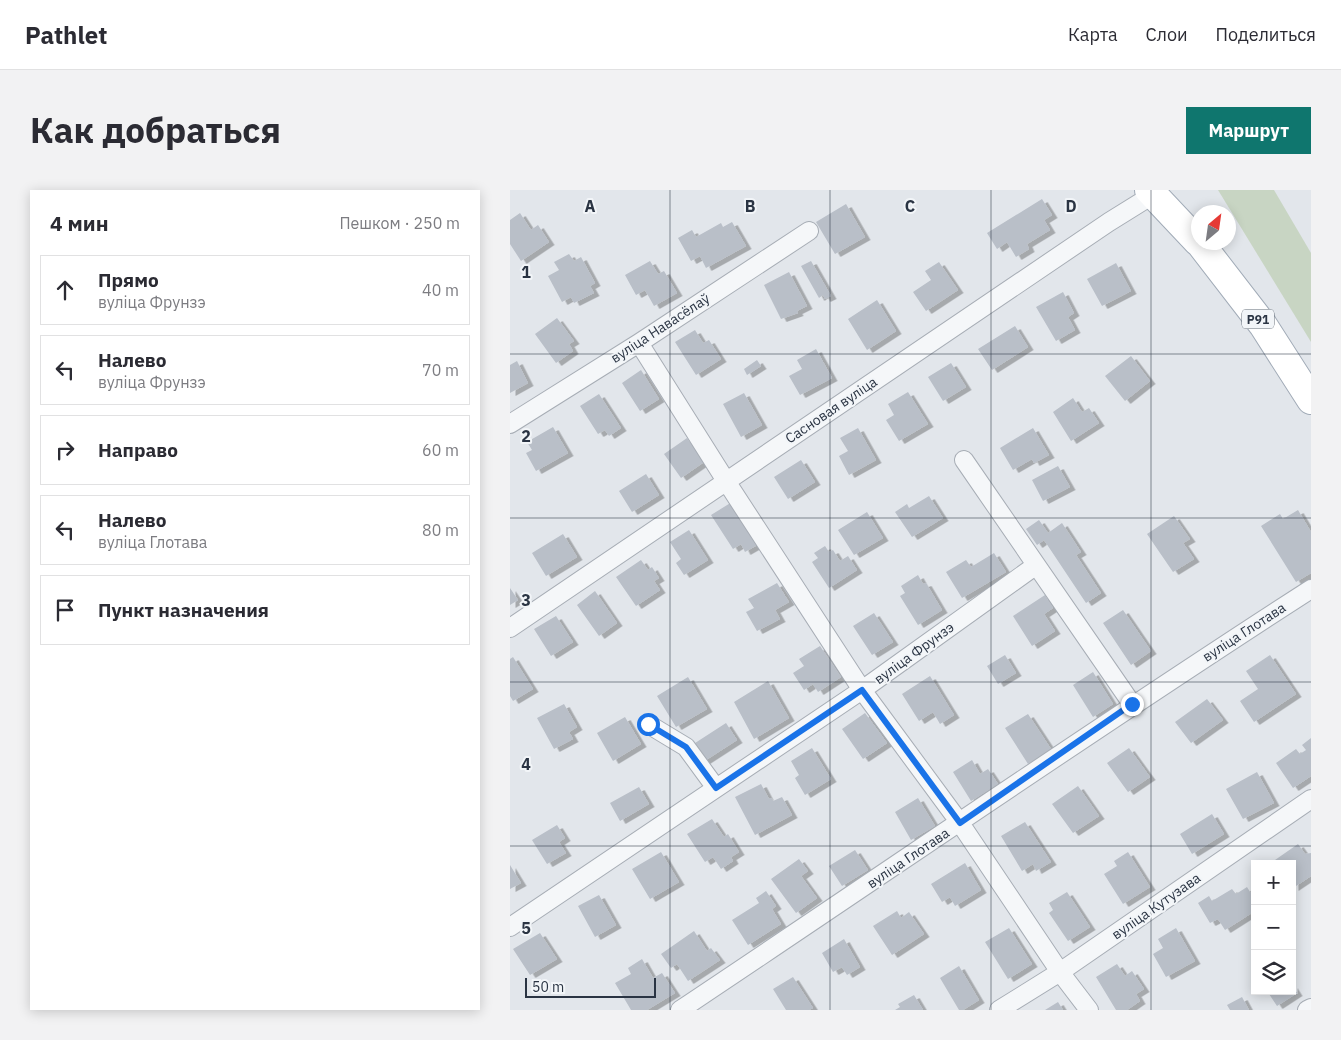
<!DOCTYPE html>
<html lang="ru">
<meta charset="utf-8">
<style>
:root{--surface:#fff;--page:#f2f2f3;--text:#2b2b33;--muted:#7c7c81;--line:#e1e1e2;--accent:#0f766e}
body{margin:0;font-family:"IBM Plex Sans",sans-serif;background:var(--page);color:var(--text)}
.controls{position:absolute;right:15px;bottom:15px;display:grid;overflow:hidden;border-radius:0px;box-shadow:0 2px 12px #0003}
.controls button{width:45px;height:45px;display:grid;place-items:center;padding:0;border:0;border-bottom:1px solid var(--line);background:var(--surface);color:var(--text);font:25px sans-serif}
.compass{position:absolute;left:681px;top:15px;width:45px;height:45px;border-radius:50%;background:var(--surface);box-shadow:0 2px 12px #0003;rotate:29deg}
.scale{position:absolute;left:15px;bottom:12px;width:131px;box-sizing:border-box;padding-left:5px;border:2px solid #2a3443;border-top:0;font-size:14px;line-height:18px;white-space:nowrap;color:#2a3443;-webkit-text-stroke:4px #f2f5f8;paint-order:stroke}
.stop{position:absolute;width:15px;height:15px;margin:-11px;border:4px solid #1a73e8;border-radius:50%;background:#fff}
.stop.end{background:#1a73e8;border-color:#fff;box-shadow:0 1px 5px #0008}
.list{margin:0;padding:0;list-style:none}
h2{display:flex;justify-content:space-between;align-items:center;height:65px;margin:0;padding:0 20px;font-size:21px}
h2 small{font-size:16px;font-weight:400;color:var(--muted)}
.list li{display:grid;grid-template-columns:32px 1fr auto;gap:15px;align-items:center;box-sizing:border-box;height:70px;margin:0 10px 10px;padding:0 10px;border:1px solid var(--line);border-radius:0px}
.list b{display:block;font-size:19px;white-space:nowrap}
.list p{margin:0;font-size:16px;white-space:nowrap;color:var(--muted)}
.list em{font-size:16px;font-style:normal;color:var(--muted)}
.icon{flex:none;width:28px;height:28px;fill:none;stroke:currentColor;stroke-width:2;stroke-linecap:round;stroke-linejoin:round}
.map{position:relative;flex:none;width:801px;height:820px;overflow:hidden;border-radius:0px}
header{display:flex;align-items:center;gap:30px;box-sizing:border-box;height:70px;padding:0 25px;background:var(--surface);border-bottom:1px solid var(--line)}
header strong{font-size:24px}
nav{display:flex;gap:28px;margin-inline-start:auto;font-size:18px}
.intro{display:flex;align-items:center;justify-content:space-between;box-sizing:border-box;height:120px;padding:0 30px}
h1{margin:0;font-size:35px}
.button{padding:12px 22px;border-radius:0px;background:var(--accent);color:#fff;font-size:18px;font-weight:700}
main{display:flex;gap:30px;padding:0 30px}
aside{flex:1;background:var(--surface);border-radius:0px;box-shadow:0 2px 12px #0003}
.map>svg:first-child{display:block}
</style>
<header>
<strong>Pathlet</strong>
<nav><a>Карта</a><a>Слои</a><a>Поделиться</a></nav>
</header>
<div class="intro"><h1>Как добраться</h1><a class="button">Маршрут</a></div>
<main>
<aside>
<h2>4 мин<small>Пешком · 250 m</small></h2>
<ul class="list">
<li><svg class="icon" aria-label="ahead" viewBox="0 0 24 24"><path d="M12 20V5M6 11l6-6 6 6"/></svg><div><b>Прямо</b><p>вуліца Фрунзэ</p></div><em>40 m</em></li>
<li><svg class="icon" aria-label="left" viewBox="0 0 24 24"><path d="M17 20v-9H6M10 6l-5 5 5 5"/></svg><div><b>Налево</b><p>вуліца Фрунзэ</p></div><em>70 m</em></li>
<li><svg class="icon" aria-label="right" viewBox="0 0 24 24"><path d="M7 20v-9h11M14 6l5 5-5 5"/></svg><div><b>Направо</b></div><em>60 m</em></li>
<li><svg class="icon" aria-label="left" viewBox="0 0 24 24"><path d="M17 20v-9H6M10 6l-5 5 5 5"/></svg><div><b>Налево</b><p>вуліца Глотава</p></div><em>80 m</em></li>
<li><svg class="icon" aria-label="arrive" viewBox="0 0 24 24"><path d="M6 21V4h12l-3 4 3 4H6"/></svg><div><b>Пункт назначения</b></div></li>
</ul>
</aside>
<div class="map">
<svg width="801" height="820" viewBox="0 0 801 820">
<defs>
<filter id="shadow"><feDropShadow dx="5.5" dy="3" stdDeviation="0" flood-color="#0004"/></filter>
</defs>
<rect width="100%" height="100%" fill="#e2e6eb"/>
<!-- green -->
<path fill="#c8d5c3" d="M708,0H764L801,63V152Z"/>
<!-- building -->
<path fill="#b9bfc8" filter="url(#shadow)" d="M532,9L542,25L534,30L540,40L517,54L519,59L506,67L497,52L487,59L477,43Z
M336,14L355,47L325,64L306,32Z
M10,23L21,40L28,35L39,52L11,71L0,54V30Z
M222,32L236,56L196,78L190,66L181,71L168,48L182,40L186,47L211,33L213,37Z
M59,64L64,71L71,67L85,93L80,96L84,103L64,113L61,107L52,112L38,86L49,80L44,72Z
M140,71L148,84L154,81L167,103L144,116L135,100L126,105L115,85Z
M301,71L321,106L315,109L313,105L309,108L291,76Z
M429,72L448,100L416,121L403,102L421,90L415,81Z
M606,73L621,101L592,116L577,89Z
M279,82L297,116L287,121L288,123L271,129L254,95Z
M553,102L564,123L558,127L565,140L546,151L526,117Z
M367,110L386,141L357,160L338,129Z
M47,128L64,151L59,154L63,161L46,173L25,144Z
M505,136L518,157L482,180L468,159Z
M185,140L193,153L199,150L211,169L186,185L165,152Z
M306,159L322,188L290,205L279,186L292,179L287,170Z
M621,166L640,191L615,211L595,186Z
M247,170L251,176L237,185L234,179Z
M7,171L18,193L0,203V175Z
M441,173L456,197L433,211L418,187Z
M131,180L149,209L130,221L112,193Z
M398,202L418,234L389,251L376,230L384,225L378,214Z
M234,203L252,235L231,247L213,214Z
M89,204L111,238L99,246L95,240L88,244L70,216Z
M563,208L572,222L579,218L589,233L561,251L543,222Z
M43,237L58,263L26,281L16,263L22,260L17,252Z
M348,238L366,270L339,285L329,266L338,261L330,248Z
M523,238L539,265L524,273L522,269L503,280L490,258Z
M177,248L194,272L171,288L154,264Z
M291,270L305,292L278,309L264,287Z
M548,276L560,297L533,311L522,290Z
M136,284L149,305L122,322L109,301Z
M419,306L433,328L402,347L385,322L397,314L399,318Z
M222,312L249,354L235,362L231,354L223,359L201,325Z
M788,320L801,342V383L786,392L751,336L770,324L773,329Z
M357,322L373,348L344,365L328,340Z
M664,326L680,349L673,353L684,369L663,382L637,344Z
M529,330L538,343L552,333L571,362L566,365L591,403L576,413L534,350L527,355L516,339Z
M179,340L198,370L174,385L166,373L171,369L160,352Z
M53,344L67,367L36,386L22,363Z
M315,356L319,362L323,360L330,371L338,366L347,380L319,398L302,372L308,368L304,363Z
M484,363L496,382L452,408L436,382L456,370L461,377Z
M131,370L138,380L142,377L149,388L144,391L150,400L126,416L106,387Z
M408,385L413,394L416,393L432,420L408,435L390,406L395,403L391,396Z
M267,393L279,412L265,420L270,429L247,441L236,422L244,418L238,409Z
M0,398L8,410L0,415Z
M85,401L107,433L89,446L67,415Z
M535,405L543,418L534,424L545,441L522,456L503,426Z
M613,420L641,461L621,475L593,433Z
M364,423L383,452L362,465L343,436Z
M46,426L63,452L41,466L24,439Z
M310,456L331,487L308,502L303,494L294,500L283,483L294,476L289,469Z
M495,465L506,483L488,494L477,476Z
M760,465L786,504L744,532L730,511L748,499L736,481Z
M3,467L23,499L3,511L0,506V469Z
M583,482L603,514L583,527L563,495Z
M420,486L444,525L430,534L423,522L409,531L392,504Z
M178,487L197,519L166,537L147,506Z
M258,491L279,528L244,549L224,512Z
M697,509L713,530L681,553L665,532Z
M54,514L67,537L59,542L63,549L44,559L27,528Z
M355,523L377,553L353,569L332,539Z
M518,524L541,559L518,574L495,538Z
M115,527L131,554L103,571L87,543Z
M216,533L227,550L193,572L182,555Z
M801,548V586L783,598L766,573L786,559L790,564L796,560L792,555Z
M302,558L321,589L295,605L285,588L289,585L281,571Z
M619,558L640,587L618,602L597,573Z
M462,570L470,584L478,579L488,594L461,611L443,582Z
M747,582L764,613L733,629L716,599Z
M251,594L259,609L261,608L263,611L272,607L282,625L245,645L225,607Z
M568,596L589,626L563,643L542,614Z
M129,597L139,614L110,631L100,613Z
M408,608L425,636L401,650L385,622Z
M702,624L714,644L682,664L670,644Z
M202,629L214,647L218,644L229,662L221,667L223,671L211,679L203,667L195,672L177,644Z
M515,632L541,672L526,681L523,674L512,681L491,646Z
M47,635L55,648L49,652L56,663L37,674L22,650Z
M788,654L795,664L801,663V686L783,698L782,674H767L765,670Z
M345,660L358,680L332,696L319,676Z
M151,662L169,692L140,709L122,679Z
M618,662L640,697L613,714L594,684L607,676L604,671Z
M289,669L298,681L291,686L307,708L286,723L261,689Z
M455,673L471,700L445,716L440,707L432,712L421,694Z
M0,675L11,693L0,699Z
M737,697L745,710V721L715,740L708,729L700,733L688,713L699,706L702,711L722,699L726,704Z
M256,701L266,716L262,719L271,734L238,755L222,730L249,713L246,708Z
M557,702L580,737L558,751L539,723L543,720L539,713Z
M89,705L106,735L85,747L68,716Z
M387,721L391,728L399,722L414,744L382,765L363,736Z
M499,738L522,774L498,789L475,752Z
M666,738L685,771L656,787L643,764L653,758L648,749Z
M184,741L197,761L201,758L210,770L178,791L167,774L161,778L151,764Z
M30,743L47,769L20,785L3,759Z
M334,749L350,777L337,785L332,777L323,782L312,763Z
M132,769L143,788L152,783L165,803L137,820H121L105,793L121,784L118,778Z
M607,774L615,786L622,781L634,799L626,804L630,811L617,820H606L586,787Z
M449,776L469,810L453,820H449L430,788Z
M283,787L303,818L299,820H276L263,799Z
M782,795L787,803L767,816L757,801H782Z
M404,805L413,820H385L390,817L388,814Z
M732,807L739,820H720L717,815Z
M548,812L553,820H535Z"/>
<g fill="none" stroke-linecap="round" stroke-linejoin="round">
<!-- minor casing -->
<g stroke="#a7adb5" stroke-width="20">
<path id="minor" d="M129,153L216,291L352,500L450,633L550,782L579,820
M0,234L129,153L299,41
M454,270L622,514
M0,438L599,32L644,4
M138,534L176,557L206,598
M0,737L352,500L525,376
M170,820C380,680 588,536 801,399
M489,820L550,782L801,609
M797,820L801,818"/>
</g>
<!-- primary casing -->
<g stroke="#a1abb7" stroke-width="30">
<path id="primary" d="M639,0L688,52
M689,52L753,135L801,210"/>
</g>
<!-- minor -->
<use href="#minor" stroke="#f5f7f9" stroke-width="18"/>
<!-- primary -->
<use href="#primary" stroke="#fff" stroke-width="28"/>
</g>
<g fill="none" stroke-linecap="round" stroke-linejoin="round">
<!-- route -->
<path stroke="#1a73e8" stroke-width="6" d="M138,534L176,557L206,598L352,500L450,633L622,514"/>
</g>
<!-- grid -->
<path fill="none" stroke="#2a3443" stroke-width="1" stroke-opacity="0.55" d="M160,0V820M320,0V820M481,0V820M641,0V820M0,164H801M0,328H801M0,492H801M0,656H801"/>
<g text-anchor="middle" dominant-baseline="central" stroke-width="4" stroke-linejoin="round" paint-order="stroke">
<!-- shield labels -->
<rect fill="#f2f5f8" stroke="#666e79" stroke-width="1" x="732" y="119.5" width="32" height="19" rx="4"/>
<g font-size="12" font-weight="bold" fill="#2a3443">
<text x="748" y="129">Р91</text>
</g>
<!-- street labels -->
<g font-size="14" fill="#2a3443" stroke="#f2f5f8">
<text transform="translate(150 138) rotate(-33)">вуліца Навасёлаў</text>
<text transform="translate(321 220) rotate(-34)">Сасновая вуліца</text>
<text transform="translate(734 442) rotate(-33)">вуліца Глотава</text>
<text transform="translate(404 463) rotate(-36)">вуліца Фрунзэ</text>
<text transform="translate(398 668) rotate(-34)">вуліца Глотава</text>
<text transform="translate(646 716) rotate(-35)">вуліца Кутузава</text>
</g>
</g>
<g font-size="16" text-anchor="middle" font-weight="bold" fill="#2a3443" stroke="#f2f5f8" stroke-width="4" stroke-linejoin="round" paint-order="stroke">
<text x="80" y="22">A</text>
<text x="240" y="22">B</text>
<text x="400" y="22">C</text>
<text x="561" y="22">D</text>
<text x="16" y="88">1</text>
<text x="16" y="252">2</text>
<text x="16" y="416">3</text>
<text x="16" y="580">4</text>
<text x="16" y="744">5</text>
</g>
</svg>
<div class="controls">
<button>+</button>
<button>−</button>
<button><svg class="icon" aria-label="layers" viewBox="0 0 24 24"><path d="M12 4l9 5-9 5-9-5zM3 14l9 5 9-5"/></svg></button>
</div>
<svg class="compass" viewBox="-18 -18 36 36"><path d="M0-13l5 13h-10z" fill="#e53935"/><path d="M0 13l5-13h-10z" fill="#7c7c81"/></svg>
<div class="scale">50 m</div>
<div class="stop" style="left:138px;top:534px"></div>
<div class="stop end" style="left:622px;top:514px"></div>
</div>
</main>
